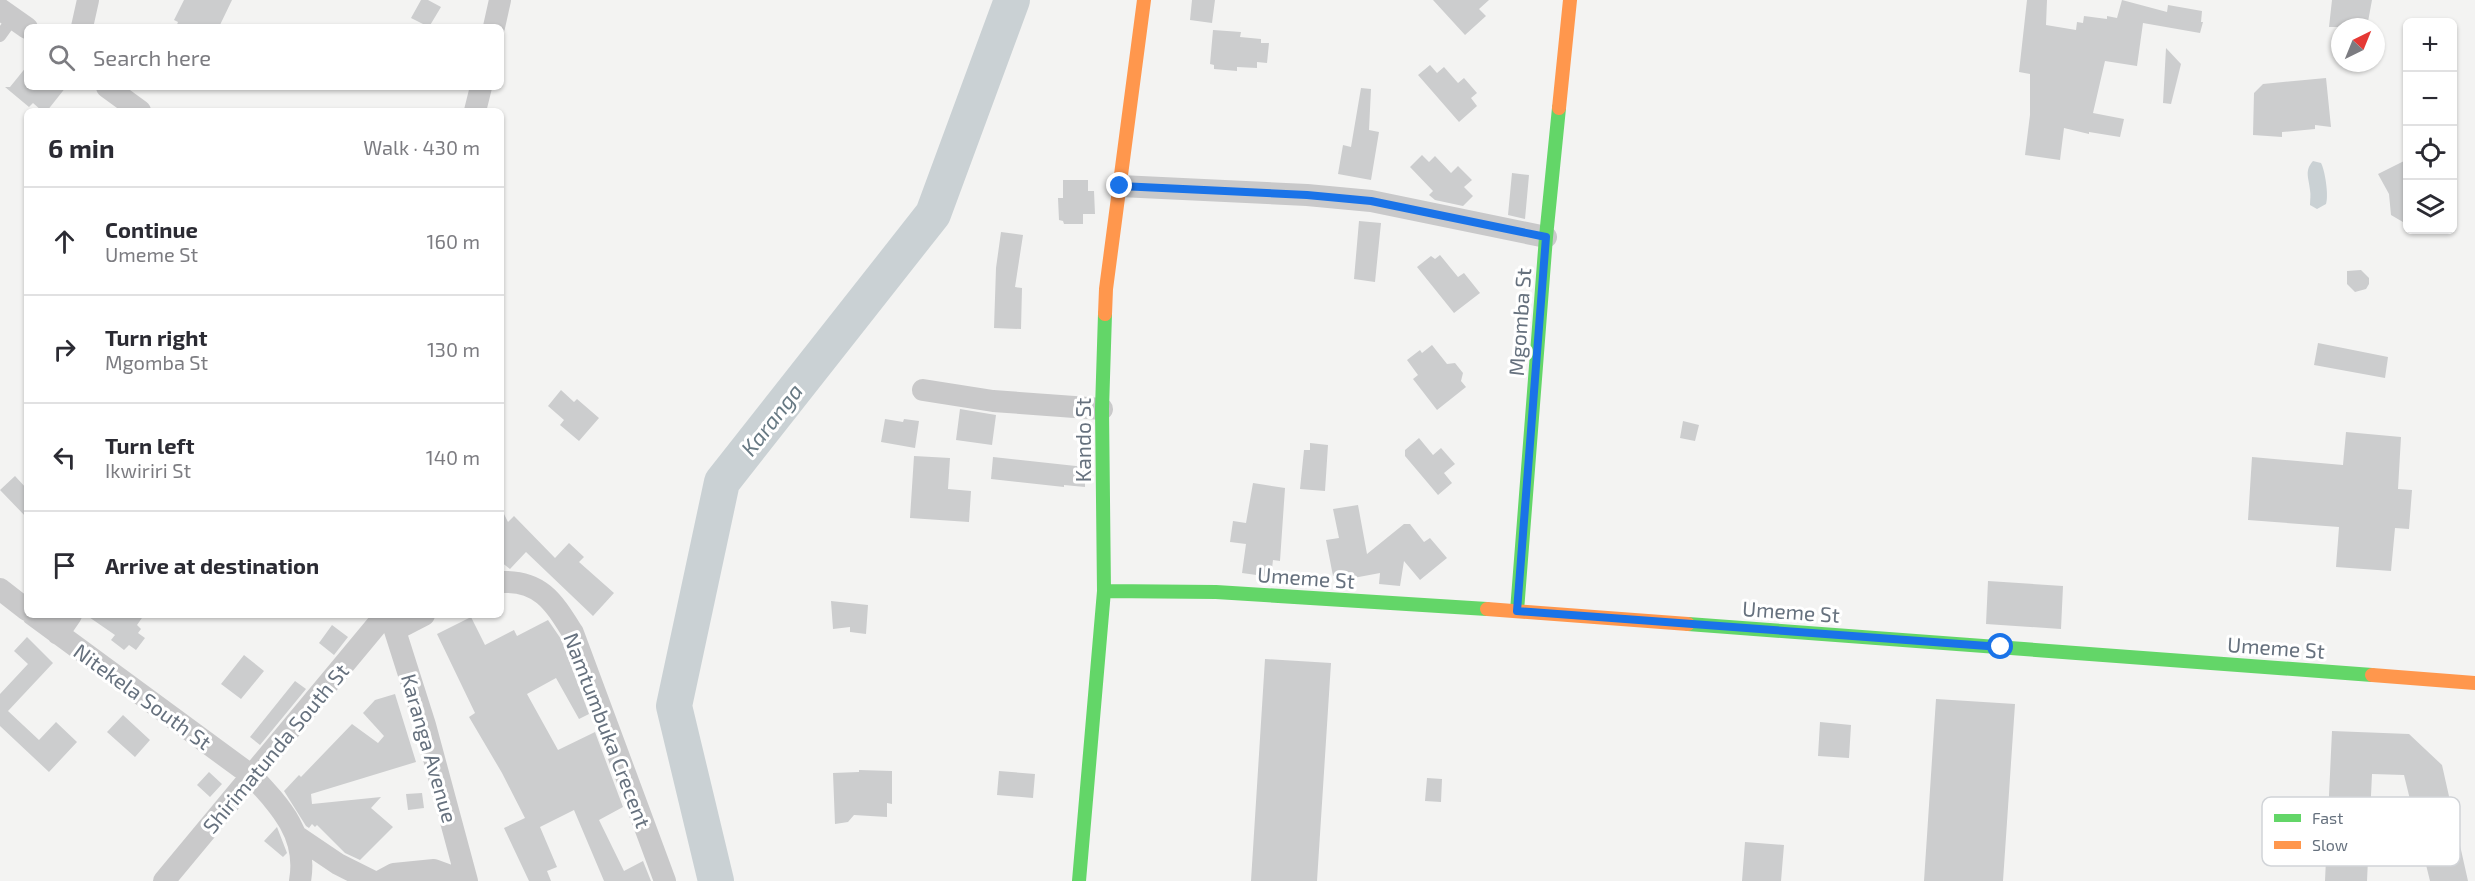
<!DOCTYPE html>
<meta charset="utf-8">
<style>
:root{--surface:#fff;--page:#f7f7f7;--text:#2b2b33;--muted:#7c7c81;--line:#e1e1e2}
body{margin:0;font-family:"Exo 2",sans-serif;background:var(--page);color:var(--text)}
.controls{position:absolute;right:18px;top:18px;display:grid;overflow:hidden;border-radius:9px;box-shadow:0 2px 4px #0004}
.controls button{width:54px;height:54px;display:grid;place-items:center;padding:0;border:0;border-bottom:2px solid var(--line);background:var(--surface);color:var(--text);font:30px sans-serif}
.compass{position:absolute;left:2331px;top:18px;width:54px;height:54px;border-radius:50%;background:var(--surface);box-shadow:0 2px 4px #0004;rotate:43deg}
.stop{position:absolute;width:18px;height:18px;margin:-14px;border:4px solid #1a73e8;border-radius:50%;background:#fff}
.stop.end{background:#1a73e8;border-color:#fff;box-shadow:0 2px 6px #0008}
.list{margin:0;padding:0;list-style:none}
h2{display:flex;justify-content:space-between;align-items:center;height:78px;margin:0;padding:0 24px;font-size:26px}
h2 small{font-size:20px;font-weight:400;color:var(--muted)}
.list li{display:grid;grid-template-columns:39px 1fr auto;gap:18px;align-items:center;box-sizing:border-box;height:108px;padding:0 24px;border-top:2px solid var(--line)}
.list b{display:block;font-size:22px;white-space:nowrap}
.list p{margin:0;font-size:20px;white-space:nowrap;color:var(--muted)}
.list em{font-size:20px;font-style:normal;color:var(--muted)}
.icon{flex:none;width:33px;height:33px;fill:none;stroke:currentColor;stroke-width:2;stroke-linecap:round;stroke-linejoin:round}
.map{position:relative;flex:none;width:2475px;height:881px;overflow:hidden}
.search{position:absolute;background:var(--surface);box-shadow:0 2px 4px #0004;left:24px;top:24px;width:480px;height:66px;display:flex;align-items:center;gap:15px;box-sizing:border-box;padding:0 21px;border-radius:9px;color:var(--muted);font-size:22px}
.panel{position:absolute;background:var(--surface);box-shadow:0 2px 4px #0004;left:24px;top:108px;width:480px;height:510px;border-radius:9px}
.map>svg:first-child{display:block}
</style>
<div class="map">
<svg width="2475" height="881" viewBox="0 0 2475 881">
<rect width="100%" height="100%" fill="#f3f3f2"/>
<!-- water -->
<path fill="#cad1d4" d="M2313,161L2321,163C2325,170 2329,196 2326,204L2317,209L2310,205C2310,200 2311,195 2310,190C2309,178 2304,171 2313,161Z"/>
<g fill="none" stroke-linecap="round" stroke-linejoin="round">
<!-- river -->
<path stroke="#cad1d4" stroke-width="36" d="M716,881L674,706L722,482L933,214L1012,0"/>
</g>
<!-- building -->
<path fill="#cccdce" d="M184,0H232L219,27H176L178,22L174,20Z
M421,0H428L441,7L429,27L411,18Z
M1192,0H1215L1212,23L1190,20Z
M1433,0H1489L1479,9L1486,16L1465,35Z
M2027,0H2047L2046,25L2076,30L2077,22L2083,23L2084,16L2107,19V16L2117,18L2122,0L2167,12L2168,5L2202,11L2201,22H2203L2200,33L2143,23L2137,66L2105,61L2093,113L2124,119L2120,137L2089,132V134L2064,128L2060,160L2025,155L2030,115V74L2019,72Z
M2332,0H2372L2367,27H2329Z
M1213,30L1241,32L1240,37L1261,39V43H1269L1267,63L1257,62V68L1237,67V71L1214,69V65L1210,64Z
M2166,48L2181,64L2171,104L2163,103Z
M1430,65L1437,73L1444,67L1458,83L1464,78L1477,93L1471,98L1477,106L1459,122L1418,75Z
M27,66V87H66L47,111H42L33,103L29,107L5,87H10Z
M2326,78L2331,127L2315,125V129L2282,132V137L2253,135L2254,93L2263,84Z
M1361,88L1371,89L1369,130L1379,132L1371,180L1338,174L1343,145L1351,147Z
M1422,155L1429,162L1435,156L1451,173L1458,166L1472,180L1464,187L1473,196L1463,206L1435,200L1429,195L1433,191L1410,167Z
M2408,159V225L2391,215L2389,194L2378,174Z
M1512,173L1529,175L1525,219L1508,215Z
M1063,180H1088V191H1094L1095,214H1083V224H1064L1063,221L1059,220L1058,198H1063Z
M1359,221L1381,223L1375,282L1354,279Z
M1001,232L1023,235L1015,287L1022,288L1021,329L994,328L996,268Z
M1440,255L1458,277L1464,273L1480,293L1454,313L1417,267L1431,256L1435,259Z
M2361,270L2369,278V284L2366,289L2355,292L2347,284V271Z
M2318,343L2388,357L2385,378L2314,365Z
M1432,345L1447,364L1455,363L1463,373L1461,381L1466,387L1437,410L1413,379L1418,375L1407,360L1420,350L1422,353Z
M561,390L574,402L577,399L599,418L579,441L560,425L564,420L548,406Z
M960,409L996,415L992,445L956,440Z
M885,419L903,422L904,419L919,421L915,448L881,442Z
M1683,421L1699,425L1695,441L1680,438Z
M2346,432L2401,437L2398,489L2412,490L2409,529L2395,528L2391,571L2336,567L2339,527L2248,520L2252,457L2343,465Z
M1419,438L1433,455L1441,448L1455,464L1444,473L1452,483L1438,495L1405,456V450Z
M1310,443L1328,445L1325,491L1300,489L1304,450H1310Z
M914,456L950,458L948,489L971,491L969,522L910,518Z
M993,457L1085,467V487L1064,485V487L991,479Z
M15,476L27,489V518L0,490Z
M1253,483L1285,488L1280,561L1273,560L1271,577L1242,573L1246,544L1230,542L1233,521L1246,523Z
M1358,505L1367,554L1404,524H1410L1424,542L1430,538L1447,558L1420,580L1404,561L1400,586L1379,584L1380,573L1348,579V576H1333L1326,540L1339,538L1333,509Z
M501,508L508,522L514,516L555,558L569,543L584,557L579,562L614,593L593,616L526,552L510,569L501,562Z
M1988,581L2063,586L2061,629L1986,624Z
M831,601L868,605L866,634L850,632V627L833,629Z
M86,615H144L137,625L141,629L138,633L145,638L136,650L129,645L124,650L111,640L115,635Z
M471,617L485,645L514,630L517,636L548,620L561,639L589,714L579,719L556,678L527,694L558,750L595,732L623,807L599,820L624,871L643,861L651,881H604L574,810L540,827L557,867L547,871L551,881H529L504,828L525,818L502,773L469,717L475,713L437,634Z
M332,625L348,637L334,655L319,643Z
M27,637L53,663L8,711L39,740L56,722L77,742L49,772L0,726V694L28,664L14,651Z
M244,655L264,671L241,699L221,684Z
M1265,659L1331,663L1317,881H1251Z
M295,681L306,689L260,745L250,737Z
M395,694L416,762L311,794L312,804L381,797L371,808L393,827L360,860L345,853L317,825L315,827L312,824L309,828L306,826L284,791L299,775L301,777L352,724L378,743L384,736L363,713L375,700Z
M1936,699L2015,704L2003,881H1924Z
M123,715L150,740L135,757L107,732Z
M1820,722L1851,725L1849,758L1818,756Z
M2332,731L2409,734L2442,765L2468,881H2430L2404,775L2372,774L2367,881H2325Z
M859,770L892,771V804L887,803V817L854,815L848,822L835,824L833,773L859,772Z
M999,771L1035,774L1033,798L997,795Z
M209,772L222,784L210,797L197,785Z
M1427,778L1442,779L1441,802L1425,801Z
M422,793L424,808L408,810L406,794Z
M277,827L287,853L283,857L264,841Z
M1745,842L1784,845L1781,881H1742Z"/>
<g fill="none" stroke-linecap="round" stroke-linejoin="round">
<!-- lane -->
<path stroke="#c9c9ca" stroke-width="12" d="M0,36L13,18"/>
<!-- street -->
<path stroke="#c9c9ca" stroke-width="22" d="M0,9L27,28
M82,27L88,0
M494,27L500,0
M107,87L140,111
M475,111L481,87
M1120,186L1307,195L1371,201L1546,237
M923,390L993,401L1102,409
M501,582C541,580 554,603 573,633L665,881
M0,589L27,610
M33,615L252,776C281,807 308,836 300,881
M390,615L425,725L467,881
M395,630L424,615
M58,634L71,615
M298,837L338,864L372,881
M164,881L385,615
M381,881L394,874L434,870L464,881"/>
<!-- fast -->
<path stroke="#63d668" stroke-width="14" d="M1104,591L1216,592L1487,609
M1517,611L1546,237L1559,108
M1688,624L2372,675
M1079,881L1104,591L1102,409L1105,314"/>
<!-- slow -->
<path stroke="#ff974d" stroke-width="14" d="M1559,108L1570,0
M1105,314L1106,289L1144,0
M1487,609L1688,624
M2372,675L2475,683"/>
</g>
<g fill="none" stroke-linecap="round" stroke-linejoin="round">
<!-- route -->
<path stroke="#1a73e8" stroke-width="8" d="M1120,186L1307,195L1371,201L1546,237L1517,611L2001,647"/>
</g>
<g text-anchor="middle" dominant-baseline="central" stroke-width="6" stroke-linejoin="round" paint-order="stroke">
<!-- street labels -->
<g font-size="21" fill="#66717e" stroke="#fff">
<text transform="translate(1519 322) rotate(-86)">Mgomba St</text>
<text transform="translate(1082 440) rotate(-90)">Kando St</text>
<text transform="translate(1306 577) rotate(4)">Umeme St</text>
<text transform="translate(1791 611) rotate(4)">Umeme St</text>
<text transform="translate(2276 647) rotate(4)">Umeme St</text>
<text transform="translate(143 696) rotate(36)">Nitekela South St</text>
<text transform="translate(608 730) rotate(69)">Namtumbuka Crecent</text>
<text transform="translate(275 748) rotate(-50)">Shirimatunda South St</text>
<text transform="translate(430 748) rotate(74)">Karanga Avenue</text>
</g>
<!-- water labels -->
<g font-size="22" font-style="italic" fill="#677983" stroke="#fff">
<text transform="translate(771 419) rotate(-52)">Karanga</text>
</g>
</g>
<!-- legend -->
<rect x="2262" y="797" width="198" height="69" rx="9" fill="#fff" stroke="#d1d4d8" stroke-width="1.5"/>
<rect x="2274" y="814" width="27" height="8" fill="#63d668"/>
<rect x="2274" y="841" width="27" height="8" fill="#ff974d"/>
<g font-size="16" fill="#66717e">
<text x="2312" y="824">Fast</text>
<text x="2312" y="851">Slow</text>
</g>
</svg>
<div class="controls">
<button>+</button>
<button>−</button>
<button><svg class="icon" aria-label="locate" viewBox="0 0 24 24"><circle cx="12" cy="12" r="6"/><path d="M12 2v4M12 18v4M2 12h4M18 12h4"/></svg></button>
<button><svg class="icon" aria-label="layers" viewBox="0 0 24 24"><path d="M12 4l9 5-9 5-9-5zM3 14l9 5 9-5"/></svg></button>
</div>
<svg class="compass" viewBox="-18 -18 36 36"><path d="M0-13l5 13h-10z" fill="#e53935"/><path d="M0 13l5-13h-10z" fill="#7c7c81"/></svg>
<div class="stop" style="left:2001px;top:647px"></div>
<div class="stop end" style="left:1120px;top:186px"></div>
<div class="search"><svg class="icon" aria-label="search" viewBox="0 0 24 24"><circle cx="10" cy="10" r="6"/><path d="M15 15l6 6"/></svg>Search here</div>
<section class="panel">
<h2>6 min<small>Walk · 430 m</small></h2>
<ul class="list">
<li><svg class="icon" aria-label="ahead" viewBox="0 0 24 24"><path d="M12 20V5M6 11l6-6 6 6"/></svg><div><b>Continue</b><p>Umeme St</p></div><em>160 m</em></li>
<li><svg class="icon" aria-label="right" viewBox="0 0 24 24"><path d="M7 20v-9h11M14 6l5 5-5 5"/></svg><div><b>Turn right</b><p>Mgomba St</p></div><em>130 m</em></li>
<li><svg class="icon" aria-label="left" viewBox="0 0 24 24"><path d="M17 20v-9H6M10 6l-5 5 5 5"/></svg><div><b>Turn left</b><p>Ikwiriri St</p></div><em>140 m</em></li>
<li><svg class="icon" aria-label="arrive" viewBox="0 0 24 24"><path d="M6 21V4h12l-3 4 3 4H6"/></svg><div><b>Arrive at destination</b></div></li>
</ul>
</section>
</div>
